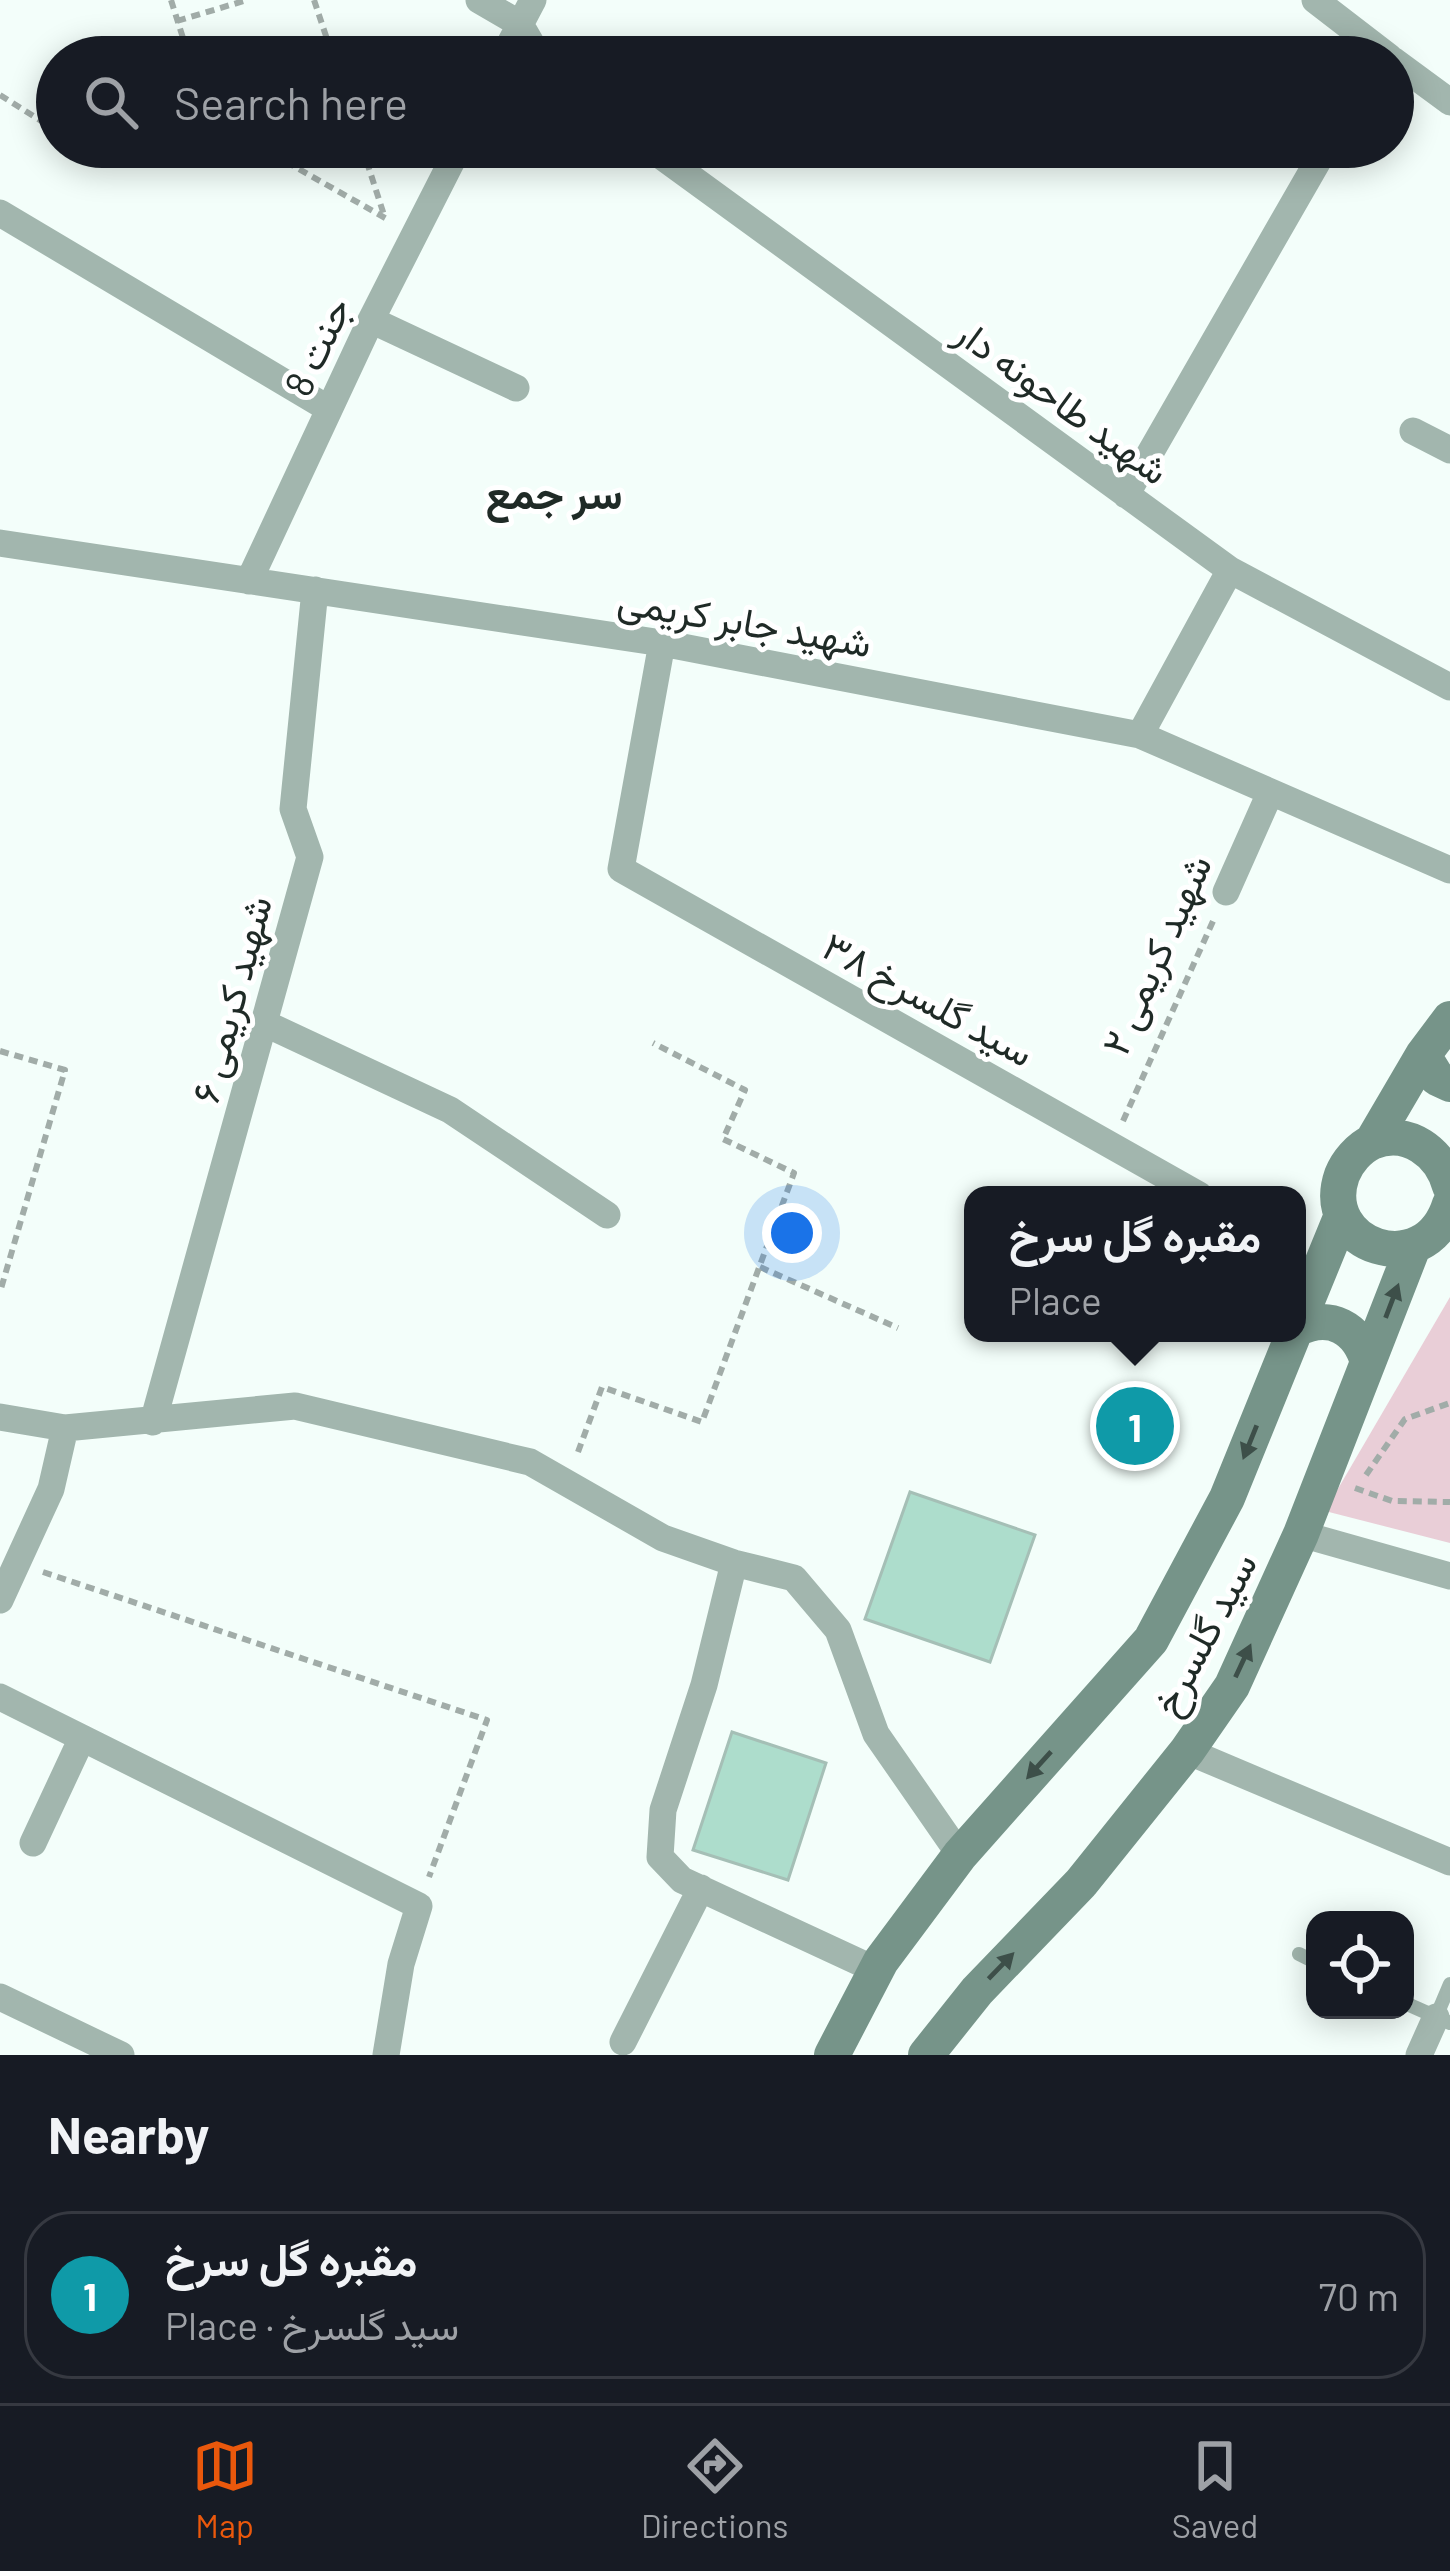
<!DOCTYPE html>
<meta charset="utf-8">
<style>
:root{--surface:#171b24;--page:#242831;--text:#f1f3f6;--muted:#9ea1a6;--line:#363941;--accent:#ea580c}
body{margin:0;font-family:Barlow,Vazirmatn,sans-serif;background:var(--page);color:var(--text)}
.controls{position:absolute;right:36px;bottom:36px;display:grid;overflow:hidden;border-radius:24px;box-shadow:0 6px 30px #0003}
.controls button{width:108px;height:108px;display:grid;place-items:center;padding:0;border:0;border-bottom:3px solid var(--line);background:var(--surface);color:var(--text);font:60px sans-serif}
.you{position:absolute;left:792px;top:1233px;width:42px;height:42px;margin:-30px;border:9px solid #fff;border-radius:50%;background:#1a73e8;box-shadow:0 0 0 18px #1a73e833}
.badge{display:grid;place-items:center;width:78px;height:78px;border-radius:50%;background:var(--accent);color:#fff;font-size:39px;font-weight:700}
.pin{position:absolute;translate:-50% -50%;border:6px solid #fff;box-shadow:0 3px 12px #0006}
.popup{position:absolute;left:964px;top:1186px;width:342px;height:156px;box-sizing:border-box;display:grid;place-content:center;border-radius:24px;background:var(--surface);filter:drop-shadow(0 3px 9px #0005);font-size:39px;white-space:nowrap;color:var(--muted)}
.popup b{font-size:45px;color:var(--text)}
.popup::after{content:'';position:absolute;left:50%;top:100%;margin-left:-24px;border:24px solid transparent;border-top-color:var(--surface)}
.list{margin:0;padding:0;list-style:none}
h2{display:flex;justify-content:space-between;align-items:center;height:156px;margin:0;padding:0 48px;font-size:51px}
h2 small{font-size:39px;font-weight:400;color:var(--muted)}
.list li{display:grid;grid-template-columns:78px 1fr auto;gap:36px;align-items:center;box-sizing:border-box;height:168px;margin:0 24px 24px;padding:0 24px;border:3px solid var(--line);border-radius:48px}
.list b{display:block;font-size:45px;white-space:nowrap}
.list p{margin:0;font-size:39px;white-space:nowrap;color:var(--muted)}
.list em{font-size:39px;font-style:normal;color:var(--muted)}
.icon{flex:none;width:66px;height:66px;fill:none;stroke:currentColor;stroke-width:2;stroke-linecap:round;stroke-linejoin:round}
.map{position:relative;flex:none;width:1450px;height:2055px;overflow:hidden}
.search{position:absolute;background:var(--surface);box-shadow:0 6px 30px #0003;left:36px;right:36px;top:36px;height:132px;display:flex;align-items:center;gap:30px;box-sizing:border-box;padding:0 42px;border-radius:66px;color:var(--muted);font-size:45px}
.sheet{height:348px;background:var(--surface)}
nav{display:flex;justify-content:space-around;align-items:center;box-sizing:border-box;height:168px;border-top:3px solid var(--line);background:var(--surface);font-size:33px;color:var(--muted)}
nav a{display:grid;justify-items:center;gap:6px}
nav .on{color:var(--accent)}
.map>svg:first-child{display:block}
</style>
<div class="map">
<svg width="1450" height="2055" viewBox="0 0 1450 2055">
<rect width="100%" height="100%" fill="#f3fefa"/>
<!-- green -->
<path fill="#e9ced7" d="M1450,1297V1543L1325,1511Z"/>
<!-- building -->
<path fill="#adddcc" stroke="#a5bfb6" stroke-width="3" d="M910,1492L1035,1535L990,1662L865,1619Z
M732,1732L826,1763L788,1880L693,1850Z"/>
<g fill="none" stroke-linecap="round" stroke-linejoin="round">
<!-- path -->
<path stroke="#a1aca8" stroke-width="6" stroke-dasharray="9 6" stroke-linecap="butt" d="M171,0L189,57
M314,0L333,57
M177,21L247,0
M0,95L57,131
M260,147L387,219
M362,147L385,218
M0,1051L65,1070L0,1292
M1123,1121L1214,919
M760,1267L898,1328
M578,1452L602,1387L702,1422L794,1173L723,1139L745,1090L653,1043
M1366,1475L1405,1419L1450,1403
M1355,1488L1392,1501L1450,1502
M43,1572L487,1720L429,1877"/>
<!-- service -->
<path stroke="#a2b6ae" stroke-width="14" d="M1299,1954L1315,1962
M1405,2003L1450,2023
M1436,2017L1450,1984"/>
<!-- minor -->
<path stroke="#a2b6ae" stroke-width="27" d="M479,0L520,24L539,57
M1315,0L1389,57
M503,57L533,0
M1393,60L1450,102
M649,147L1230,570L1450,687
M0,213L329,409
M371,320L516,388
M1413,431L1450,450
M1126,495L1326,147
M0,543L662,643L1140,735L1450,870
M249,581L371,320L459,147
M662,643L621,869L1199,1195
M1140,735L1230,570
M1226,892L1270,793
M264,1023L450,1110L607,1215
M0,1417L65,1428L295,1406L530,1462L663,1538L734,1563L794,1578L838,1630L876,1734L960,1855
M153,1422L310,857L293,809L315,590
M1301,1534L1450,1576
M734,1563L704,1685L663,1810L660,1857L682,1880L876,1970
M0,1600L51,1489L65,1428
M0,1697L419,1906L401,1964L386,2055
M1187,1751L1450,1862
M33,1843L82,1738
M0,1997L121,2055
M623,2042L701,1888
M1419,2055L1436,2017"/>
<!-- secondary -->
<path stroke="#769489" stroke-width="36" d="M1423,1055L1437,1078L1450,1084
M1372,1142L1423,1055L1450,1019
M1450,1186C1441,1153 1408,1127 1372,1142C1359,1148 1347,1162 1342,1175C1317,1246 1425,1284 1450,1204
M1297,1325L1342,1215
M1297,1329C1330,1312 1358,1328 1368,1362
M832,2055L881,1961L960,1855L1151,1640L1227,1498L1294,1333
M926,2055L977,1991L1081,1883L1187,1751L1232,1686L1301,1534L1413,1247"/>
</g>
<!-- one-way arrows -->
<defs><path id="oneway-solid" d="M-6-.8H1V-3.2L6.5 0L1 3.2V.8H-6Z" transform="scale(3)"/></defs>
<g fill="#3d4f49">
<use href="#oneway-solid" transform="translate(1392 1301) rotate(-69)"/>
<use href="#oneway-solid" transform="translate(1250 1442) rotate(112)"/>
<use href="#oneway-solid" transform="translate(1243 1661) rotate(-65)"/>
<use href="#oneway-solid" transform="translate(1039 1765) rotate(132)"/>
<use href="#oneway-solid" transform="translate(1001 1966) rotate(-46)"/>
</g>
<g text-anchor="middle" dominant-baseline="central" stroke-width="10" stroke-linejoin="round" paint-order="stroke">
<!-- street labels -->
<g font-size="39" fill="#1f2a26" stroke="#fff">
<text transform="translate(316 346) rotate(-65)">جنت 8</text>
<text transform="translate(1063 400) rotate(36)">شهيد طاحونه دار</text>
<text transform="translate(745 620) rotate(10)">شهید جابر کریمی</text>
<text transform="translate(1155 954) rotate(-66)">شهید کریمی ۲</text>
<text transform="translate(929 998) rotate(29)">سید گلسرخ ۳۸</text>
<text transform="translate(230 999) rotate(-75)">شهید کریمی ۶</text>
<text transform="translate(1203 1633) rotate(-62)">سید گلسرخ</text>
</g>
<!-- neighbourhood labels -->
<g font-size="42" font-weight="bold" fill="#1f2a26" stroke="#fff">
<text x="554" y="492">سر جمع</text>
</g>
</g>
</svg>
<div class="controls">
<button><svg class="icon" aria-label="locate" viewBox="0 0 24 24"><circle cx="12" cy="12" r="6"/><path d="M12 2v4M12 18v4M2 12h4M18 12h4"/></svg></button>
</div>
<div class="you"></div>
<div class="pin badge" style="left:1135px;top:1426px;background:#0f9aa8">1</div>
<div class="popup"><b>مقبره گل سرخ</b>Place</div>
<div class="search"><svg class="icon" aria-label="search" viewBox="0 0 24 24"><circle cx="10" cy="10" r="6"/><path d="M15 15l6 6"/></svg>Search here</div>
</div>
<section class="sheet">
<h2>Nearby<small></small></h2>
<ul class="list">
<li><span class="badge" style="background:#0f9aa8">1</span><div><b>مقبره گل سرخ</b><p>Place · سید گلسرخ</p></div><em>70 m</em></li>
</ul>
</section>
<nav>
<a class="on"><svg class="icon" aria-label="map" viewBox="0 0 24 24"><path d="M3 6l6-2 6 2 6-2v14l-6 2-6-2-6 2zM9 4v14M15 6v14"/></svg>Map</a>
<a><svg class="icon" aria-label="directions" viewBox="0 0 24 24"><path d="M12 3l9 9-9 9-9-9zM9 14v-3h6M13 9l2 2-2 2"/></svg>Directions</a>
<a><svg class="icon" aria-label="saved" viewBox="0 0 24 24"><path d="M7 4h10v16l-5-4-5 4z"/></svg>Saved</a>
</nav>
